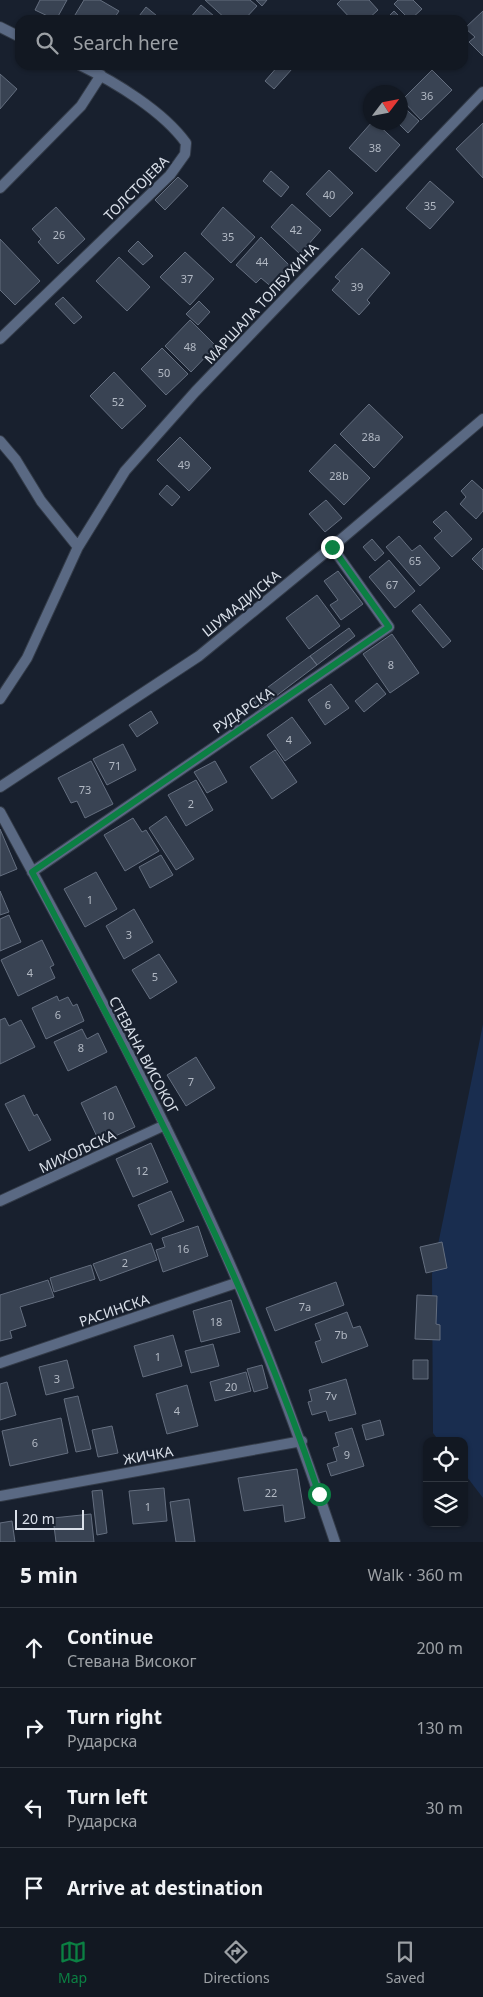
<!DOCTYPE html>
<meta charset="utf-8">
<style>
:root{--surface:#121822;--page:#1b212a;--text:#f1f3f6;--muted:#9ca0a5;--line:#313740;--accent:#0b8043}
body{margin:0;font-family:"Noto Sans",sans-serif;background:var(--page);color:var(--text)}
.controls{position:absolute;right:15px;bottom:15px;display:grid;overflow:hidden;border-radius:10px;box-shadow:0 1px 4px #0004}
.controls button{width:45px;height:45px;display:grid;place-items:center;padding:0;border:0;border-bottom:1px solid var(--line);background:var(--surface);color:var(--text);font:25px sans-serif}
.compass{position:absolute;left:363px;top:85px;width:45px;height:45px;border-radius:50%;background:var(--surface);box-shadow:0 1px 4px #0004;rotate:58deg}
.scale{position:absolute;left:15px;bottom:12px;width:69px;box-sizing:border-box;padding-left:5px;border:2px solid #dae0ea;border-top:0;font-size:14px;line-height:18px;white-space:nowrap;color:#dae0ea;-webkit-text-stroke:4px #18202e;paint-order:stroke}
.stop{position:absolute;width:15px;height:15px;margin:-11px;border:4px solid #0b8043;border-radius:50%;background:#fff}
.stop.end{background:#0b8043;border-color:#fff;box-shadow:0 1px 5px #0008}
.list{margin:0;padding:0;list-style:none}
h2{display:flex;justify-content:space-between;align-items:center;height:65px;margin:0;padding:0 20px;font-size:21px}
h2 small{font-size:16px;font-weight:400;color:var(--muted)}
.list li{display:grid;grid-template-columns:32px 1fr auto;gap:15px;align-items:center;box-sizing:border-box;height:80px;padding:0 20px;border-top:1px solid var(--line)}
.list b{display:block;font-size:19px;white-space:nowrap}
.list p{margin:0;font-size:16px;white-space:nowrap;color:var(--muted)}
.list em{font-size:16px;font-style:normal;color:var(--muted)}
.icon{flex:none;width:28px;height:28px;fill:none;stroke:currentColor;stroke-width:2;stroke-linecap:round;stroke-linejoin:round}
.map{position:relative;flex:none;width:483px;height:1542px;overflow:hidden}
.search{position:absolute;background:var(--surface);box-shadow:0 1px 4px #0004;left:15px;right:15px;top:15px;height:55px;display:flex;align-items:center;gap:12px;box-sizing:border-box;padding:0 18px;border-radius:15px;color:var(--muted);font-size:19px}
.sheet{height:385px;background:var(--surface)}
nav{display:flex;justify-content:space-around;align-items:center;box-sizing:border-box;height:70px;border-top:1px solid var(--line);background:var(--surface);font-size:14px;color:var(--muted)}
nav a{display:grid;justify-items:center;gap:2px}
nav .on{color:var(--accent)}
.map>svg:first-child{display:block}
</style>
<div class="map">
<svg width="483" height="1542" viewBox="0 0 483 1542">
<rect width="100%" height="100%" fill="#18202e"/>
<!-- green -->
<path fill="#192d4f" d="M483,1024V1498L464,1473V1441H439L433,1433L432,1274Z"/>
<!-- building -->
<path fill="#394353" stroke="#646e7f" d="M40,0H67L56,20L35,10Z
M84,0H100L119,11L113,20H72Z
M205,0H250L257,6L244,20H227Z
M256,0H267L262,6Z
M341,0H369L378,10L367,20H352L337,4Z
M398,0H413L422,9L410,20L394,4Z
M201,5L214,16L211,20L190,18Z
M146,7L162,20H136Z
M394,11L403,20H385Z
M483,11V56L469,42L475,37L465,28Z
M279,65H287L292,69L274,89L265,81Z
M432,70L452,90L421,120L402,100Z
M0,74L17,89L0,109Z
M400,104L419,121L408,133L397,122H400Z
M372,122H375L400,145L376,172L349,148Z
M483,123V178L456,149Z
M329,170L353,193L330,217L306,194Z
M271,171L289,187L281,197L263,181Z
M178,177L188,186L165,210L155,200Z
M430,181L454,202L430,229L406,208Z
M292,204L321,230L300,254L271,227Z
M56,207L85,239L58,264L38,242L41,239L32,229Z
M223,207L255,237L231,263L201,234Z
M261,237L292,268L274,289L261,278L256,283L236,265Z
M0,239L40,281L15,305L0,290Z
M138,241L153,256L143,265L128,251Z
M362,248L390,273L367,300L370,303L359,315L332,290L340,281L335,277Z
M185,252L214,279L190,305L160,277Z
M119,257L150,287L127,311L96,281Z
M63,297L82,317L74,324L55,304Z
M199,301L210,312L198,325L186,314Z
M190,320L216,346L191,372L165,346Z
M162,348L188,374L166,395L141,369Z
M114,372L146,406L122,429L90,396Z
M369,404L403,437L374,468L340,434Z
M180,437L211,468L189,491L157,460Z
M335,444L370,478L344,505L309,471Z
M472,480L483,490V511L476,519L460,504L466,497L461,491Z
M167,485L180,497L172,506L159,494Z
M326,500L342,518L325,532L309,514Z
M446,511L472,539L452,557L434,538L442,531L433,522Z
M399,536L412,551L420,545L440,568L420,586L386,547Z
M372,539L384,553L375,561L363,547Z
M483,548V570L472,559Z
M389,560L415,591L395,608L369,577Z
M338,571L363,604L341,620L330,605L338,600L324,581Z
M317,595L340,626L309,649L286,618Z
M420,604L451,641L443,648L412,611Z
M349,628L355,636L317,665L310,656Z
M392,634L419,673L390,693L363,654Z
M310,656L317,665L259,709L252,699Z
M377,683L386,694L364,712L355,701Z
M331,684L349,708L325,725L308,700Z
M151,711L158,723L137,737L129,725Z
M292,717L311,743L285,761L267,735Z
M123,744L136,770L107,785L93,759Z
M275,750L297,782L272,799L250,767Z
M91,761L113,804L85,818L77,801L71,803L58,778Z
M215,761L227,782L207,793L194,772Z
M196,780L213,810L186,826L168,795Z
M166,816L194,859L176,870L149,828Z
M133,818L142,832L146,830L159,851L125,871L104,835Z
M0,829L17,869L0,876Z
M161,855L173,875L150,888L139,867Z
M96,872L117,909L85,927L64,889Z
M0,891L9,912L0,915Z
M134,909L153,942L124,959L106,926Z
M9,915L21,942L0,951V919Z
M42,940L54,965L50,967L55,978L18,996L1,960Z
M159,954L177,982L150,999L132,970Z
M57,996L59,1001L68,997L73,1006L77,1004L84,1021L46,1039L32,1008Z
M5,1018L9,1026L21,1020L35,1047L0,1064V1020Z
M82,1029L87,1039L98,1033L107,1052L68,1071L54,1042Z
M196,1057L215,1088L186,1106L167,1075Z
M116,1086L135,1127L100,1143L81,1103Z
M24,1095L34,1116L37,1114L51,1140L29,1151L5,1104Z
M151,1143L168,1182L133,1197L116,1159Z
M171,1191L184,1221L151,1235L138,1205Z
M198,1226L208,1256L163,1272L156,1250L165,1247L162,1238Z
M442,1242L447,1268L426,1273L420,1247Z
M151,1243L157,1260L100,1281L93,1264Z
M91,1265L95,1279L54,1292L50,1278Z
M48,1280L54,1297L20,1307L26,1326L10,1331L12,1338L0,1341V1295Z
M336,1282L344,1305L275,1331L266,1308Z
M417,1295L437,1296L436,1324L440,1325V1340L415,1339Z
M231,1300L240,1332L201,1342L193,1311Z
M347,1312L353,1328L360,1326L368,1346L322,1363L315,1342L321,1340L315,1324Z
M173,1335L182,1366L143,1377L134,1346Z
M213,1344L219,1366L191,1373L185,1351Z
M67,1360L74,1388L46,1395L39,1367Z
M413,1360H428V1379H413Z
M262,1365L268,1388L254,1392L247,1369Z
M246,1372L251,1391L215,1401L210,1382Z
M346,1379L356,1414L329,1421L326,1411L312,1415L308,1402L312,1401L309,1390Z
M7,1382L16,1415L0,1420V1384Z
M187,1385L198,1426L167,1434L156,1394Z
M78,1396L91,1449L76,1452L64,1399Z
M61,1418L68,1453L10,1466L2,1431Z
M380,1420L384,1435L366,1440L362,1425Z
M112,1426L118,1453L98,1457L92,1430Z
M352,1428L364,1466L331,1476L327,1464L337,1461L333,1448L339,1446L335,1433Z
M297,1469L305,1518L285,1522L283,1505L244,1511L238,1478Z
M164,1488L167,1521L133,1524L129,1491Z
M102,1490L107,1533L97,1535L92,1491Z
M189,1499L195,1542H176L170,1502Z
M91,1514L94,1542H56L53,1518Z
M12,1521L15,1542H0V1523Z"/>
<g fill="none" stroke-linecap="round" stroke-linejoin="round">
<!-- street casing -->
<g stroke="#333b48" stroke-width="12">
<path id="street" d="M0,27L20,37
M0,188L81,106L101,75
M0,339L170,175L185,154L186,143C163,111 115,82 80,65
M0,441L16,460L41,501L78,547
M0,699L27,658L78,547L125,471L195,392L483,92
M0,787L199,656L332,547L483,419
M0,812C75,950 151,1090 216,1233C262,1333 300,1438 335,1542
M32,872L389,627L332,547
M0,1201L165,1125
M0,1363L236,1283
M0,1496L302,1441"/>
</g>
<!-- street -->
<use href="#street" stroke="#5a6983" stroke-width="10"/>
</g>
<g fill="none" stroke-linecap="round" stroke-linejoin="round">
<!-- route -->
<path stroke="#0b8043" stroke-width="6" d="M319,1494C247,1276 138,1074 32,872L389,627L332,547"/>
</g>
<g text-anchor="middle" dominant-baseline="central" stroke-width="4.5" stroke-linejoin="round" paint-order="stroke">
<!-- number labels -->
<g font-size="11" fill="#b2b9c4">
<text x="427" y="95">36</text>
<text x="375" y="147">38</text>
<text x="329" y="194">40</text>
<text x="430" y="205">35</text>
<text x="296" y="229">42</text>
<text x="59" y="234">26</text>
<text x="228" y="236">35</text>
<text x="262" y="261">44</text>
<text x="187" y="278">37</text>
<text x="357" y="286">39</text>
<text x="190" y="346">48</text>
<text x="164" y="372">50</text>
<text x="118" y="401">52</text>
<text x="371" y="436">28a</text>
<text x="184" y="464">49</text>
<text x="339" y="475">28b</text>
<text x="415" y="560">65</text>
<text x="392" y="584">67</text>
<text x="391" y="664">8</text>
<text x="328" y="704">6</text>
<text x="289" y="739">4</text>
<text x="115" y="765">71</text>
<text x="85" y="789">73</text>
<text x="191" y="803">2</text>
<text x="90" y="899">1</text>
<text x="129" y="934">3</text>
<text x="30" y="972">4</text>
<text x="155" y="976">5</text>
<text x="58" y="1014">6</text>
<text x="81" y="1047">8</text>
<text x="191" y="1081">7</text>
<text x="108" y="1115">10</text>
<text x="142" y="1170">12</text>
<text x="183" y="1248">16</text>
<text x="125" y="1262">2</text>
<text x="305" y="1306">7a</text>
<text x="216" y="1321">18</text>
<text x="341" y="1334">7b</text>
<text x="158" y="1356">1</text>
<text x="57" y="1378">3</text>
<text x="231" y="1386">20</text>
<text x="331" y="1395">7v</text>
<text x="177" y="1410">4</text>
<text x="35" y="1442">6</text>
<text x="347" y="1454">9</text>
<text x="271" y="1492">22</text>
<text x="148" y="1506">1</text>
</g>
<!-- street labels -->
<g font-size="14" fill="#dae0ea" stroke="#18202e">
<text transform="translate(136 188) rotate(-45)">ТОЛСТОЈЕВА</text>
<text transform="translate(261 303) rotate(-47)">МАРШАЛА ТОЛБУХИНА</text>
<text transform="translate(241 603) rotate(-39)">ШУМАДИЈСКА</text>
<text transform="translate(243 710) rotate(-34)">РУДАРСКА</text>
<text transform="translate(144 1055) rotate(62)">СТЕВАНА ВИСОКОГ</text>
<text transform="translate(77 1151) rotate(-25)">МИХОЉСКА</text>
<text transform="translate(114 1310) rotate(-19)">РАСИНСКА</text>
<text transform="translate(148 1455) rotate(-10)">ЖИЧКА</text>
</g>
</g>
</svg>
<div class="controls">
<button><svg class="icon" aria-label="locate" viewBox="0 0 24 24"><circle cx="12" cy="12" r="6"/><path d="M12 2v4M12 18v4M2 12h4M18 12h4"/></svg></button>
<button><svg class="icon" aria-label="layers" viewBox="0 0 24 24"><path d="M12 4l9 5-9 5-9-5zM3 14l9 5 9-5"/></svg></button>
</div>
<svg class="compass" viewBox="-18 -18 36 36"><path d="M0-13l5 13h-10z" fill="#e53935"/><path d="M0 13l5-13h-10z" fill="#9ca0a5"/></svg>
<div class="scale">20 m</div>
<div class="stop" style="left:319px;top:1494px"></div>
<div class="stop end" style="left:332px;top:547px"></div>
<div class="search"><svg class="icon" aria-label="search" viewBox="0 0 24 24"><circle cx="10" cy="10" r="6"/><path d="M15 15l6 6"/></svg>Search here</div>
</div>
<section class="sheet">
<h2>5 min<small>Walk · 360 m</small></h2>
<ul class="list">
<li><svg class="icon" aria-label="ahead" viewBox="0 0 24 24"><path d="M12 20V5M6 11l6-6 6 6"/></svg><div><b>Continue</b><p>Стевана Високог</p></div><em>200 m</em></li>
<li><svg class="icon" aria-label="right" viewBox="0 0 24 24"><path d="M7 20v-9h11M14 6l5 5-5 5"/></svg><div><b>Turn right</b><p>Рударска</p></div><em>130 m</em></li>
<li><svg class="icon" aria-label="left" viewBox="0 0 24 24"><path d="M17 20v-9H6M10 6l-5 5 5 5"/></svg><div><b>Turn left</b><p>Рударска</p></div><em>30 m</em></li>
<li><svg class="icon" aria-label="arrive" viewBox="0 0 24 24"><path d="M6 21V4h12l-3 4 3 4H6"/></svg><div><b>Arrive at destination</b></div></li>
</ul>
</section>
<nav>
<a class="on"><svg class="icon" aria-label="map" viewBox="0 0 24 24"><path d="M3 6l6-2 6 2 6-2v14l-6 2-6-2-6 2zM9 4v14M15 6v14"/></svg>Map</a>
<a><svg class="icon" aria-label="directions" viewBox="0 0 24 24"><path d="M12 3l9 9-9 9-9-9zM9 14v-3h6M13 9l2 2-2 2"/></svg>Directions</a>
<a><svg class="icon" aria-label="saved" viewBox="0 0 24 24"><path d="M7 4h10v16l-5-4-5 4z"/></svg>Saved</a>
</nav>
